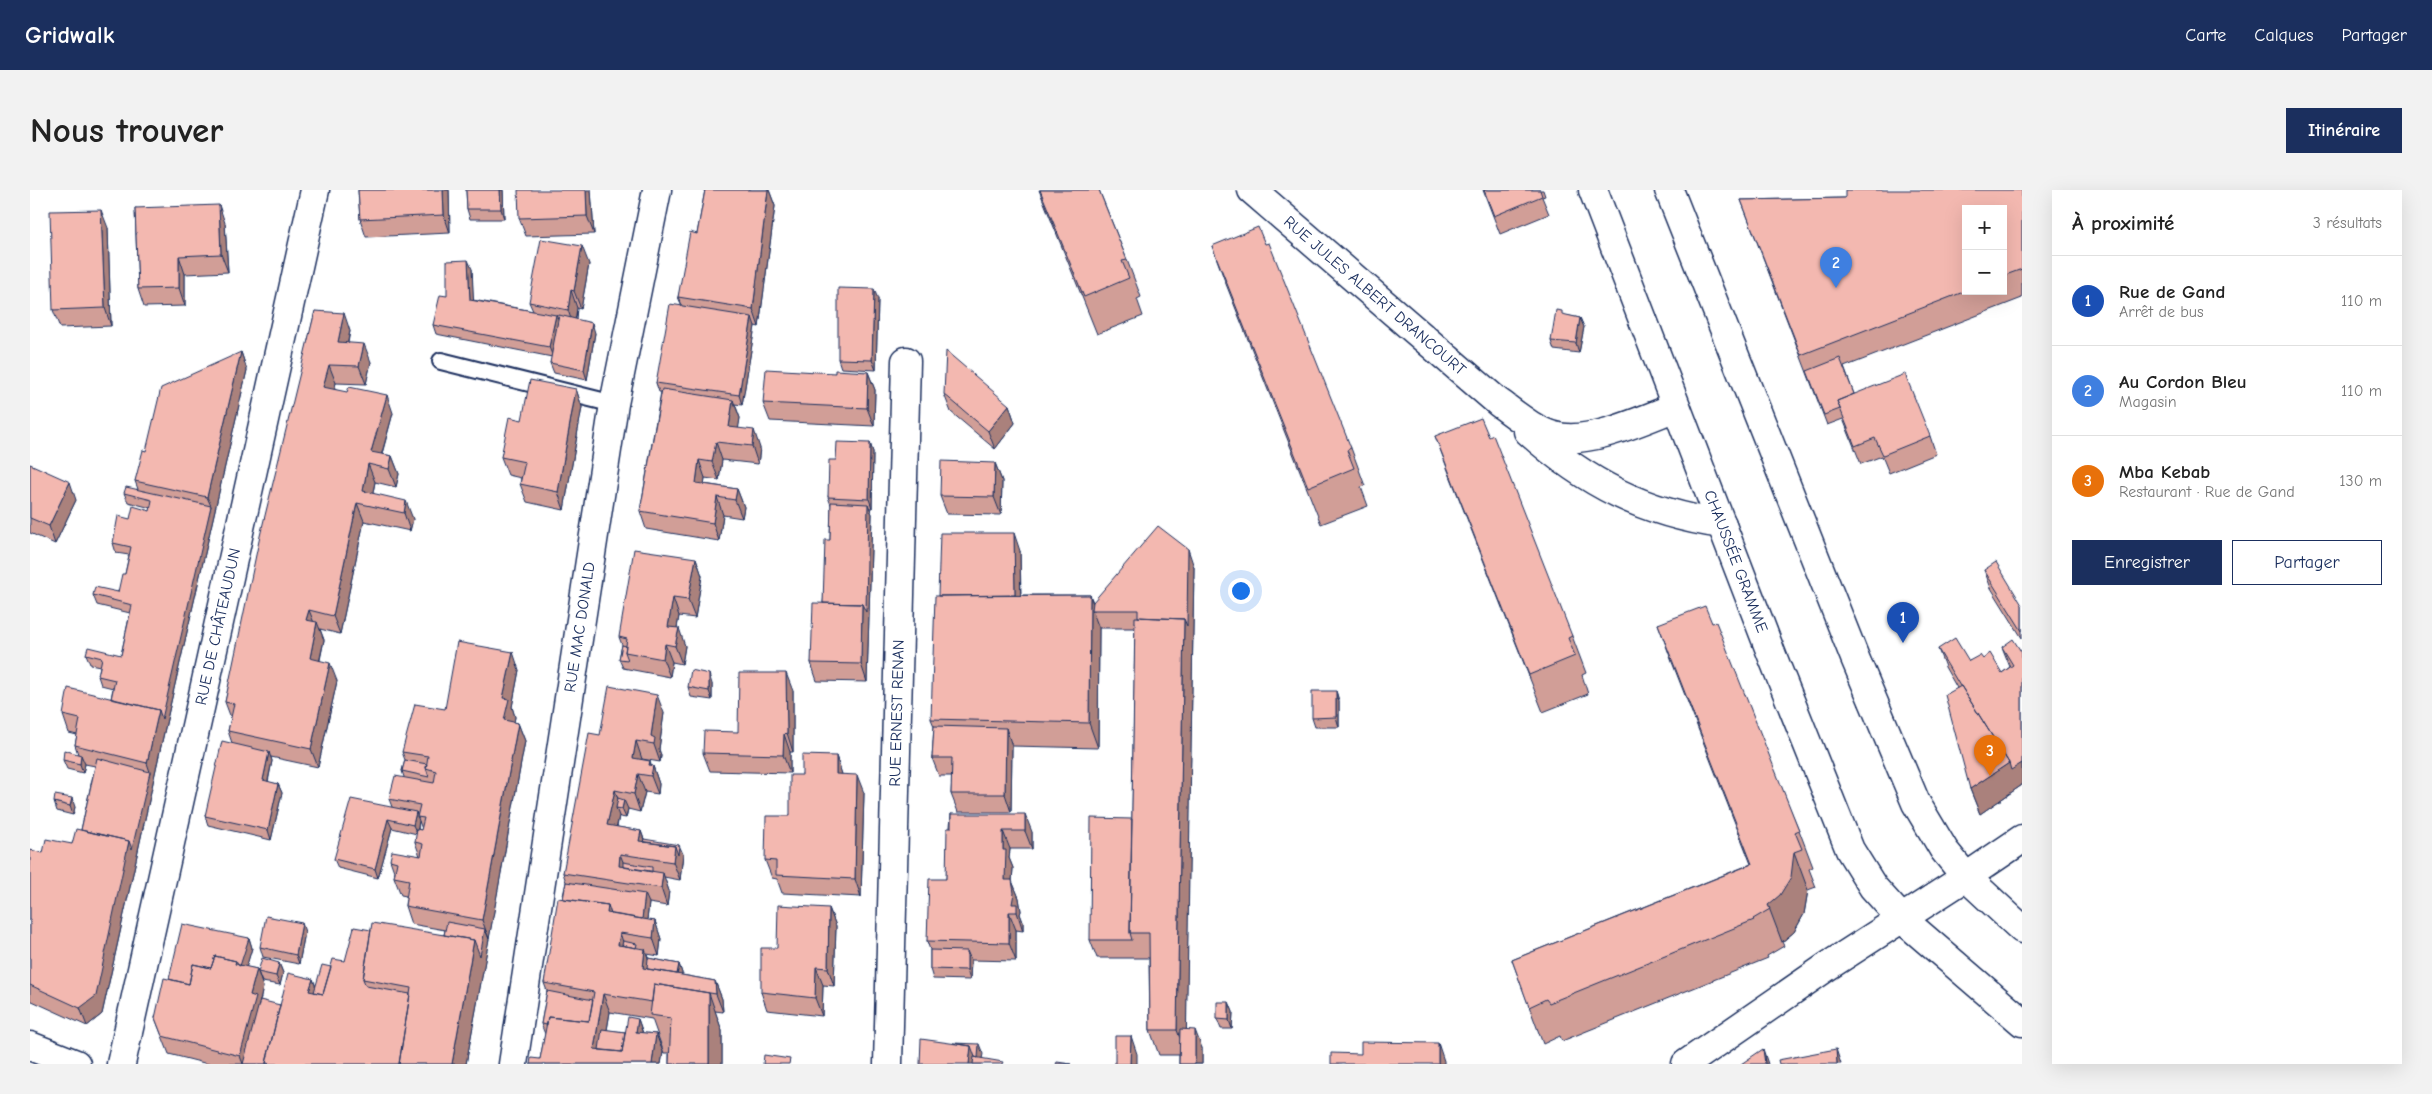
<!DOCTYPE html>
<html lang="fr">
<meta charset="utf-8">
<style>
:root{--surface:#fff;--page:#f2f2f2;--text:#222;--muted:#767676;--line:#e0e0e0;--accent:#1b2f5e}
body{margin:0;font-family:"Comic Neue",sans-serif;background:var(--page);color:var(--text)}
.controls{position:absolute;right:15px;top:15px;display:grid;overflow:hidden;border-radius:0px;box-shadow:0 5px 20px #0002}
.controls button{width:45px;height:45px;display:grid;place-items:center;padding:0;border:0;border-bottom:1px solid var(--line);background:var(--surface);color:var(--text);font:25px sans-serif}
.you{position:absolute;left:1210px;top:400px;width:18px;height:18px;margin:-12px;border:4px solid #fff;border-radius:50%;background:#1a73e8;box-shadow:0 0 0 8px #1a73e833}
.badge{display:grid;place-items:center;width:32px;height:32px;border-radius:50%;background:var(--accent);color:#fff;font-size:16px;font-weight:700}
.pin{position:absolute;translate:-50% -41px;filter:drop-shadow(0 1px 2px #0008)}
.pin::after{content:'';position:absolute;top:26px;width:18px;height:15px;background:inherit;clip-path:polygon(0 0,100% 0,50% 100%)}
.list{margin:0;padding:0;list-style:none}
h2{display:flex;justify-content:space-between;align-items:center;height:65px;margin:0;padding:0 20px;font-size:21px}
h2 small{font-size:16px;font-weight:400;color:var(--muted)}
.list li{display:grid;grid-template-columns:32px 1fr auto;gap:15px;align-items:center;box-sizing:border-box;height:90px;padding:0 20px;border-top:1px solid var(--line)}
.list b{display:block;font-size:19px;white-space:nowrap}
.list p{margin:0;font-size:16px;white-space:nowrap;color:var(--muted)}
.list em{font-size:16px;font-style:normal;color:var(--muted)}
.actions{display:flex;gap:10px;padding:15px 20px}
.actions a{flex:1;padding:11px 0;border:1px solid var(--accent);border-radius:0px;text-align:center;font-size:18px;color:var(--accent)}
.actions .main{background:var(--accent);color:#fff}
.map{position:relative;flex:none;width:1992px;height:874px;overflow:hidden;border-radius:0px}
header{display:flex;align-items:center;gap:30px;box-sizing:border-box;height:70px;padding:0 25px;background:var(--accent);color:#fff}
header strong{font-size:24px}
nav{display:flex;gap:28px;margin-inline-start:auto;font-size:18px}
.intro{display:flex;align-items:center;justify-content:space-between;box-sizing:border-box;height:120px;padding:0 30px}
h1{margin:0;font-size:35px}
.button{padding:12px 22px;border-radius:0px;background:var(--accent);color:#fff;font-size:18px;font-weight:700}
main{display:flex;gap:30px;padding:0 30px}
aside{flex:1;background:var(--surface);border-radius:0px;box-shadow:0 5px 20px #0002}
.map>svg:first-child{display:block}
</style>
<header>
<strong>Gridwalk</strong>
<nav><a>Carte</a><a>Calques</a><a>Partager</a></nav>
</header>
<div class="intro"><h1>Nous trouver</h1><a class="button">Itinéraire</a></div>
<main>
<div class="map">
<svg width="1992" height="874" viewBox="0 0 1992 874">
<rect width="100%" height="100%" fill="#fff"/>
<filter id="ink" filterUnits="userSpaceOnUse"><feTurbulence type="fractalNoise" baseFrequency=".02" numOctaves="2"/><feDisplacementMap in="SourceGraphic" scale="10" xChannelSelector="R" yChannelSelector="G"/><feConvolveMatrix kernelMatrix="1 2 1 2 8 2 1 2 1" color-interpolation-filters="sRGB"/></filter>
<g filter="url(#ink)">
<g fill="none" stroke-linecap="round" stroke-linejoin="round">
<!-- lane casing -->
<g stroke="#1b2f5e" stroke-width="20">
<path id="lane" d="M411,171L584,214"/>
</g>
<!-- street casing -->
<g stroke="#1b2f5e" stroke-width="31">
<g id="street">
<path id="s1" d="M1222,0L1468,212C1485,224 1503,240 1524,246C1558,256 1614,229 1646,217"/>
<path d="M1498,241C1556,293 1614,323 1692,334"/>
<path id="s2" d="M91,874L285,0"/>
<path id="s3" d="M483,874L584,214L627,0"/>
<path id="s4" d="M858,874L876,171"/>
</g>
</g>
<!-- secondary casing -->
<g stroke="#1b2f5e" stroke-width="31">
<path id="secondary" d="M1936,687L1992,649"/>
</g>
<!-- primary casing -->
<g stroke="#1b2f5e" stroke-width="31">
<g id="primary">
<path id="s5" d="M1563,0L1743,468L1820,660L1843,697L1871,728L1992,832"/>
<path d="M1639,0L1825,468L1886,613L1914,660L1936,687L1992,739"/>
<path d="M0,856L46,874"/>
<path d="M1656,874L1798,776L1936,687"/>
</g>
</g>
<!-- lane -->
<use href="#lane" stroke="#fff" stroke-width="16"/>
<!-- street -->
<use href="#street" stroke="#fff" stroke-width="28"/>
<!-- secondary -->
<use href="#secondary" stroke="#fff" stroke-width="28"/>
<!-- primary -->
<use href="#primary" stroke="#fff" stroke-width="28"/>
</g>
<!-- wall -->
<path fill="#d19e97" stroke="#1b2f5e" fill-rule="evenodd" d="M328,0H419L420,43L336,47L330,29Z
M436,0H473L474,29H440L437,19Z
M561,0L564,44L496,46L489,28Z
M675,0H739L745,16L729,137L725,136L712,215L705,214L710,228L708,238L730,258L728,274L692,270L689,290L675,288L674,294L707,299L714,317L712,328L693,325L689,351L616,339L610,321L631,202H629L626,193L652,116L648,107L667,44Z
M1009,0H1069L1097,70L1111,107L1107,109L1113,126L1067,144Z
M1453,0H1513L1515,6L1512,7L1519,24L1470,44Z
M1992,0V108L1814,177L1824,204L1900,246L1906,264L1859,283L1852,266L1831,274L1813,229L1797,235L1711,10L1815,8ZM1973,19V101H1936Z
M105,18L195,33L198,82L155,84V116L114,117L108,99Z
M78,38L81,136L30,138L23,120Z
M1182,56L1321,258L1335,296L1331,297L1338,316L1291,334L1196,94Z
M559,74L551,119L547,118L546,129L565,143L557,190L524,183L520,173L522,167L406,144L403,135L417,106L442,79L443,110L503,121L499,112Z
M848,109L846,180L811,178L808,169Z
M285,121L320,141L318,153L341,172L336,194L306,193L304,199L363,223L352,264L362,266L369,284L366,297L345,292L343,303L383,329L380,341L334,331L310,444L290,439L294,450L290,470L307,491L288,577L241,567L242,571L238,592L248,594L252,603L241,650L178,635L175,626L202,553L198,541L201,528L195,512Z
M1534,125L1550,128L1554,137L1549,163L1524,160L1521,151Z
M211,162L217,180L135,538L72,824L57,836L0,810V660L13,663L42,654L51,640L65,576L55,574L53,583L37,579L33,570L48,564L45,555L47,545L39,543L33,525L81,509L83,498L71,495L68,486L70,476L60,474L56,464L91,465L100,423L67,415L63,405L88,402L95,384L99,365L86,363L83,353L100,329L120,321L121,318L98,312L94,303L108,299L105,291L116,261Z
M838,182L845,200L844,236L740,231L733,213L805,183Z
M546,199L552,217L534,320L497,312L490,294L491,288L478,285L471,267L492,230Z
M914,204L979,215L985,233L965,259L921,222Z
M1405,246L1542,446L1556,483L1552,485L1558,504L1513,522L1419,283Z
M840,253L843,262L842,318H840L842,324L837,492L787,491L781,473L793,413L800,350L801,315L798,307L806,270Z
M965,273L972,291L971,325L917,324L910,306Z
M0,274L46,310L25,354L0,343Z
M990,361L991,405H1060L1063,412L1164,377L1156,839L1172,858V874H1149V865H1129L1120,840L1119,768H1067L1060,750L1102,629L1105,438H1069L1068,558L982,556L981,622H928L921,604L922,586H909L902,568L904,536L901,529Z
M666,368L672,386L665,428L649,426L647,438L655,456L652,474L642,472L640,487L593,478L589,469L592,455L589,447Z
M1954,380L1992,415V448L1961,398Z
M1682,433L1769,640L1783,677L1779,679L1786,697L1778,700L1774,724L1764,742L1752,752L1754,756L1737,766L1738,768L1532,851L1530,846L1513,854L1482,770L1721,674L1642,472L1628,434Z
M1972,457L1992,463V595L1950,624L1940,599L1927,498L1915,477L1908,459L1939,471L1953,469L1972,483L1980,477Z
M489,480L482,517L485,527L484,532L488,533L495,551L436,874H178L139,864L125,828L139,789L219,748L222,758L216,777L227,779L233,797L229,816L250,815L283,789L286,797L301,777L315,771L341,740L414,745L415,740L381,734L375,716L376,706L371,705L364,687L365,684L360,670L390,666L385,652L387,644L362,638L348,688L308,678L304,669L362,617L359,609L374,587L372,581L375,570L372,562L415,519ZM389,631L392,639L391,640L388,639Z
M682,494V510L661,507L658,497Z
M763,501V562H760V583L680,581L673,563L708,542Z
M1306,501L1309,511V537H1285L1282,528Z
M634,523L629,559L631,566L630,572L612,569V570L621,576H623L629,594L628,604L615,602L610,622L598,619L596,628L590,627L589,626L587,637L611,641L614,649L653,664L650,690L634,687L639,701L637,716L619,713L617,730L625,731L631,749L629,766L617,764L618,768L649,774L652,783V785L685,791L692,809L693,822L685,821L692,841V874H639V863H634L622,829L580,822L577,840L595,842L608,829L613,843L626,844L633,862L631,874H500L510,869L515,844L511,834L517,801L514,793L536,692L533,683L570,545Z
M806,566L812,585L834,603L831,707L752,703L747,689L742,688L735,670L760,626L772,585Z
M24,612L45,617L43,625L27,621Z
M921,624L1002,642V659H980L979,668L983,678L982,691L989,708L991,721L990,724L993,732V741L986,740V771L941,770L940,790L903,789L900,779V760L897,751L916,689Z
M799,718L806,736L804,796L793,795L792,826L737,820L731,802L747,758Z
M275,742L269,774L233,767L230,757Z
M249,773L253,783L250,795L232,792L228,782Z
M1199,812L1203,822L1202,839H1191L1187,829Z"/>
<!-- shaded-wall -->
<path fill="#aa817b" stroke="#1b2f5e" d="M413,0H419L420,43L414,25Z
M470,0H473L474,29L471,19Z
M556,0H561L564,44L557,26Z
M738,0H739L745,16L729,137L723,119Z
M189,15L195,33L198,82L191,64Z
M71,20L78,38L81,136L75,118Z
M552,56L559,74L551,119L544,101Z
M149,66L155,84V116L149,98Z
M438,70L442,79L444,119L440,110Z
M844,99L848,109L846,180L842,170Z
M541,100L547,118L544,138L538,120Z
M314,123L320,141L314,170L308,152Z
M526,125L530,134L523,167L519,157Z
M722,127L725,136L712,215L709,205Z
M1550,128L1554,137L1549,163L1546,153Z
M562,133L565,143L557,190L554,180Z
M334,154L341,172L336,194L329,176Z
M211,162L217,180L135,538L72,824L57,836L50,818L120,582L117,573L129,520L181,316L177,307Z
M299,175L306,193L300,215L293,197Z
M838,182L845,200L844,236L837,218Z
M546,199L552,217L534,320L528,302Z
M357,205L363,223L348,277L341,262Z
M703,210L710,228L706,255L699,237Z
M979,215L985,233L965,259L958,241Z
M724,240L730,258L728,274L722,256Z
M686,252L692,270L689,290L682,272Z
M840,253L843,262L842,318L839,309Z
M362,266L369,284L366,297L359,279Z
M669,270L675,288L672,311L666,293Z
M965,273L972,291L971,325L964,307Z
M338,274L345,292L340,316L333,301Z
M40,292L46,310L25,354L19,336Z
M707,299L714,317L712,328L705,310Z
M687,307L693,325L689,351L683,333Z
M376,311L383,329L380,341L374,323Z
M327,313L334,331L310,444L303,426Z
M838,314L842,324L837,492L831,474L832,414Z
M984,343L990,361L991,431L985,413Z
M1158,359L1164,377L1156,866L1147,840L1154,429Z
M666,368L672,386L665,428L658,410Z
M1060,405L1065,420H1062L1069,438L1068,558L1059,533Z
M643,408L649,426L644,455L638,437Z
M279,420L286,438L276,430Z
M287,432L294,450L286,486L280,468Z
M649,438L655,456L652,474L645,456Z
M635,454L642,472L640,487L633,469Z
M483,462L489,480L482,517L485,527L481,548L474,530L473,508Z
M300,473L307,491L288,577L281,559Z
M756,483L763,501V562L757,543Z
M679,484L682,494V510L679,501Z
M1306,501L1309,511V537L1306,527Z
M627,505L634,523L629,559L631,566L630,572L621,546Z
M488,533L495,551L459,749L452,730Z
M976,538L982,556L981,622L975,604Z
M754,544L760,562V583L753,565Z
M606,551L612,569L610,584L603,568Z
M239,562L242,571L236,600L233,590Z
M51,565L55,574L53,583L50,574Z
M806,566L812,584V602L806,584Z
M620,571L622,579L623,576L629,594L628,604L621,586L619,575Z
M1979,573H1992V595L1950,624L1940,599Z
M608,584L615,602L610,622L604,604Z
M827,585L834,603L831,707L825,689Z
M248,594L252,603L241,650L238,640Z
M585,600L591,618H586L589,626L583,653L577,635Z
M42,608L45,617L43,625L40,616Z
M594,610L598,619L596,628L592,619Z
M386,622L389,631L387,644L383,635Z
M995,624L1002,642V659L995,641Z
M358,629L362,638L348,688L345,679Z
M611,641L617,659L609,651Z
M973,641L980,659L979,668L983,678L982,691L989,708L991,721L990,724L993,732V741L987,722L982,714L975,690L973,660Z
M649,655L653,664L650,690L643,672L645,656Z
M1764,662L1778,700L1774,724L1764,742L1752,752L1738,715Z
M590,664L597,682L589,676Z
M633,683L639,701L637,716L631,698Z
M615,704L619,713L615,746L611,736Z
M578,715L584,732L577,723Z
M799,718L806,736L804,796L798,778Z
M979,722L986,740V771L979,753Z
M625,731L631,749L629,766L623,748Z
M272,733L275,742L269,774L266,765Z
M455,739L459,749L436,874H422L444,750Z
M590,743L596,761L588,755Z
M219,748L222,758L212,792L205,774L206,771Z
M615,759L621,777L616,786L613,778Z
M937,761L941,770L940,790L937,780Z
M249,773L253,783L250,795L246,786Z
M649,774L652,783L650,801L646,792Z
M786,777L793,795L792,826L785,808Z
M227,779L233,797L229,816L219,874H213L210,866L220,805Z
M283,789L289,807L279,801Z
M685,791L692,809L693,822L686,804Z
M679,803L692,841V874H679Z
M573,804L580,822L572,869L564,859Z
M1199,812L1203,822L1202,839L1199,830Z
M608,829L614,847L606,842Z
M1165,840L1172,858V874H1165Z
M626,844L633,862L631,874H622Z
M1101,846L1107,864V874H1100Z
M1408,853L1414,871V874H1408Z
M949,854L953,864L951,874H939L941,856Z
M1733,859L1738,874H1735Z
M1806,859L1811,874H1807Z"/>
<!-- building -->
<path fill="#f3b8b0" stroke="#1b2f5e" d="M328,0H413L414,25L330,29Z
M436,0H470L471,19H437Z
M488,0H556L557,26L489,28Z
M675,0H738L723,119L648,107L660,42L667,44Z
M1010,0H1069L1097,70L1092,71L1099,88L1054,107Z
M1454,0H1510L1512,6L1464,26Z
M1815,0H1992V79L1973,86V19H1936V101L1771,165L1711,10L1815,8Z
M189,15L191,64L149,66V98L108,99L105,18Z
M71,20L75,118L23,120L20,21Z
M1228,37L1235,54L1239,53L1321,258L1317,260L1324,278L1278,297L1182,56Z
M511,49L552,56L544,101L541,100L538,120L499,112Z
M438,70L440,110L526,125L519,157L403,135L410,105L417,106V71Z
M808,98L844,99L842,170L808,169Z
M640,114L722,127L709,205L626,193Z
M1526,120L1532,121V124L1550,128L1546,153L1521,151Z
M285,121L314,123L308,152L334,154L329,176L299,175L293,197L317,202L319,197L357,205L341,262L362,266L359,279L338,274L333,301L376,311L374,323L327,313L303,426L279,420L276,430L287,432L280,468L300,473L281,559L198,541L204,514L195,512L230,346Z
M529,125L562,133L554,180L520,173Z
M916,161L979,215L958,241L914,204Z
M211,162L177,307L105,291L113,260L116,261L131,198Z
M1810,168L1824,204L1807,211L1810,219L1794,225L1777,181Z
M736,179L805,183V180L838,182L837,218L733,213Z
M1875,184L1900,246L1853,265L1845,248L1825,256L1807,211Z
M500,190L546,199L528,302L490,294L495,272L471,267L479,227L492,230Z
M632,199L703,210L699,237L724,240L722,256L686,252L682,272L669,270L666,293L707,299L705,310L687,307L683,333L610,321Z
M1451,228L1459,247L1463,245L1542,446L1538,448L1545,466L1499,485L1405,246Z
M807,252L840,253L839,309L798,307L799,270H806Z
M911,271L965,273L964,307L910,306Z
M0,274L40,292L19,336L0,328Z
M96,297L181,316L132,529L129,520L81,509L85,490L68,486L72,468L56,464L58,457L91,465L102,415L63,405L65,397L88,402L92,384H95L101,357L83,353L88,326L100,329L103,316L120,321L122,310L94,303Z
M801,312L838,314L836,422L832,414L793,413L795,350H800Z
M1128,336L1158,359L1157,436L1154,429L1108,427V420H1062L1063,412Z
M910,343H984L985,405L908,406Z
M604,359L666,368L658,410L643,408L638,437L649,438L645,456L635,454L633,469L595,462L597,449L589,447Z
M1966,372L1992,415V441L1954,380Z
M1060,405L1059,533L901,529L905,406Z
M783,413L832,414L831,474L781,473Z
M1675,416L1682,433L1686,432L1769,640L1765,642L1772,659L1764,662L1761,687L1750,705L1738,715L1740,719L1723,729L1724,730L1519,813L1516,809L1499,817L1482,770L1722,674L1628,434Z
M1105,427L1154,429L1147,840H1120L1119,743H1100Z
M1925,448L1939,471L1950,465L1953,469L1960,463L1972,483L1983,475L1972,457L1983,449L1992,463V573L1981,580L1979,573L1931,496H1930L1908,459Z
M427,452L483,462L473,508L479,509L474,530L488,533L452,730L375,716L379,690L364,687L367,672L360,670L362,661L391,666L393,654L385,652L387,639L391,640L394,628L387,627L390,615L359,609L365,586L404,593L406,581L396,578L398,566L372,562L385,514L415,519Z
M592,455L596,456L595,462L598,470L589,469Z
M661,480L679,484V501L658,497Z
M709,483H756L757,543L754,544L753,565L673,563L674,541L708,542Z
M579,496L627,505L621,546L625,548L624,554L606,551L603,568L620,571L619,575L623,576L621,586L608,584L604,604L585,600L577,635L611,641L609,651L645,656L643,672L590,664L589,676L633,683L631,698L533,683L559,543L570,545Z
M1931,496L1979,573L1940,599L1915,505Z
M38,498L129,520L117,573L45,555L50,529L33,525Z
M1282,501H1306V527L1282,528Z
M904,536L976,538L975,604H921L922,568H902Z
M192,551L239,562L233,590L248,594L238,640L175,626Z
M34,560L51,565L50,574L33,570Z
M772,565L806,566V584L827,585L825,689L746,685V671L735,670L736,626H760V585H772Z
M67,568L120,582L102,659L99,651L51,640Z
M375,570L397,574L396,578L399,587L372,581Z
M25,605L42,608L40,616L24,612Z
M588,608L594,610L592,619L586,618Z
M321,609L386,622L383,635L358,629L345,679L304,669Z
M921,624H995V641H973V660H976L975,690H982L984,703L982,714H987V722H979V753L897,751L899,689H916L917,638H921Z
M1061,628L1102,629L1100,743L1102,750H1060Z
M46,639L99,651L66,806L50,818L0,795V660L13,663L16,649L42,654Z
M614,649L649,655L648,665L645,656L613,652Z
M593,672L622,677V682L593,677Z
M536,692L615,704L612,729L581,724L578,715L533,709Z
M528,708L578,715L577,723L625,731L623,748L590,743L588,755L615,759L613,778L685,791L686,804L624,794L622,812L573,804L564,859L592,862L598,827L608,829L606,842L626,844L622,874H500L501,868L510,869L518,827L559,831L564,802L514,793Z
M748,715L799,718L798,778L786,777L785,808L731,802V758H747Z
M236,726L272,733L266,765L230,757Z
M417,732L455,739L450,766L444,750L414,745Z
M342,733L444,750L422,874H369L381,798L333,789Z
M152,734L219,748L210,776L208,775L206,771L185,766L181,778L163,774L159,794L139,789Z
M324,737L341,740L333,789L336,796L380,804L369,874H241L236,873L258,783L283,789L279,801L293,804L303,769L315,771Z
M593,751L607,754L606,758L592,755Z
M900,760L937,761V780L900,779Z
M185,766L206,771L205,774L227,779L220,805L226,807L210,866L132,846L125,828L134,788L159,794L163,774L181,778Z
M232,768L249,773L246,786L228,782Z
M618,768L649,774L647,784L617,779Z
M292,775L301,777L293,804L284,802Z
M624,794L679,803V874H639L641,828L620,825Z
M517,801L563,810L559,831L518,827L517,835L511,834Z
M230,810L250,815L236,873V874H213Z
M1187,812H1199V830L1187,829Z
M572,839L595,842L592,862L569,860Z
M1150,839L1165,840V874H1149Z
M1085,846H1101L1100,874H1085Z
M891,849L941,856L939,874H890Z
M1331,852L1408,853V874H1301V863L1331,864Z
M923,853L949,854L948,868L945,867L941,856Z
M1733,859L1735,874H1711Z
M1806,859L1807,874H1749L1748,870Z
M734,865L760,869L759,874H733Z
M944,867L973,872L972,874H943Z
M1027,872L1041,874H1026Z"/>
</g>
<g text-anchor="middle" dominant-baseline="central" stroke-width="5" stroke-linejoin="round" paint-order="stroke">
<!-- street labels -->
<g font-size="16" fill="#1b2f5e" stroke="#fff">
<text stroke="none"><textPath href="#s1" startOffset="162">RUE JULES ALBERT DRANCOURT</textPath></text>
<text stroke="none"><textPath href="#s5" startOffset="398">CHAUSSÉE GRAMME</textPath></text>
<text stroke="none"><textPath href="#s3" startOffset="442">RUE MAC DONALD</textPath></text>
<text stroke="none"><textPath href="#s2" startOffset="448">RUE DE CHÂTEAUDUN</textPath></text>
<text stroke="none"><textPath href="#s4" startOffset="351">RUE ERNEST RENAN</textPath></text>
</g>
</g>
</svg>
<div class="controls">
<button>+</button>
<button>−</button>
</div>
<div class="you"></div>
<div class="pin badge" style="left:1873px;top:453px;background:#1a4fb4">1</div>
<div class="pin badge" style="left:1806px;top:98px;background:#3f7fe0">2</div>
<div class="pin badge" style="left:1960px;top:586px;background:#e8710a">3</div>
</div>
<aside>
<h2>À proximité<small>3 résultats</small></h2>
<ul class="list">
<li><span class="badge" style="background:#1a4fb4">1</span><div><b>Rue de Gand</b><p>Arrêt de bus</p></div><em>110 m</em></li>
<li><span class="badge" style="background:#3f7fe0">2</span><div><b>Au Cordon Bleu</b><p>Magasin</p></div><em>110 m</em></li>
<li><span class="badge" style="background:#e8710a">3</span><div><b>Mba Kebab</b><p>Restaurant · Rue de Gand</p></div><em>130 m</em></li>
</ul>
<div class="actions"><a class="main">Enregistrer</a><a>Partager</a></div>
</aside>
</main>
